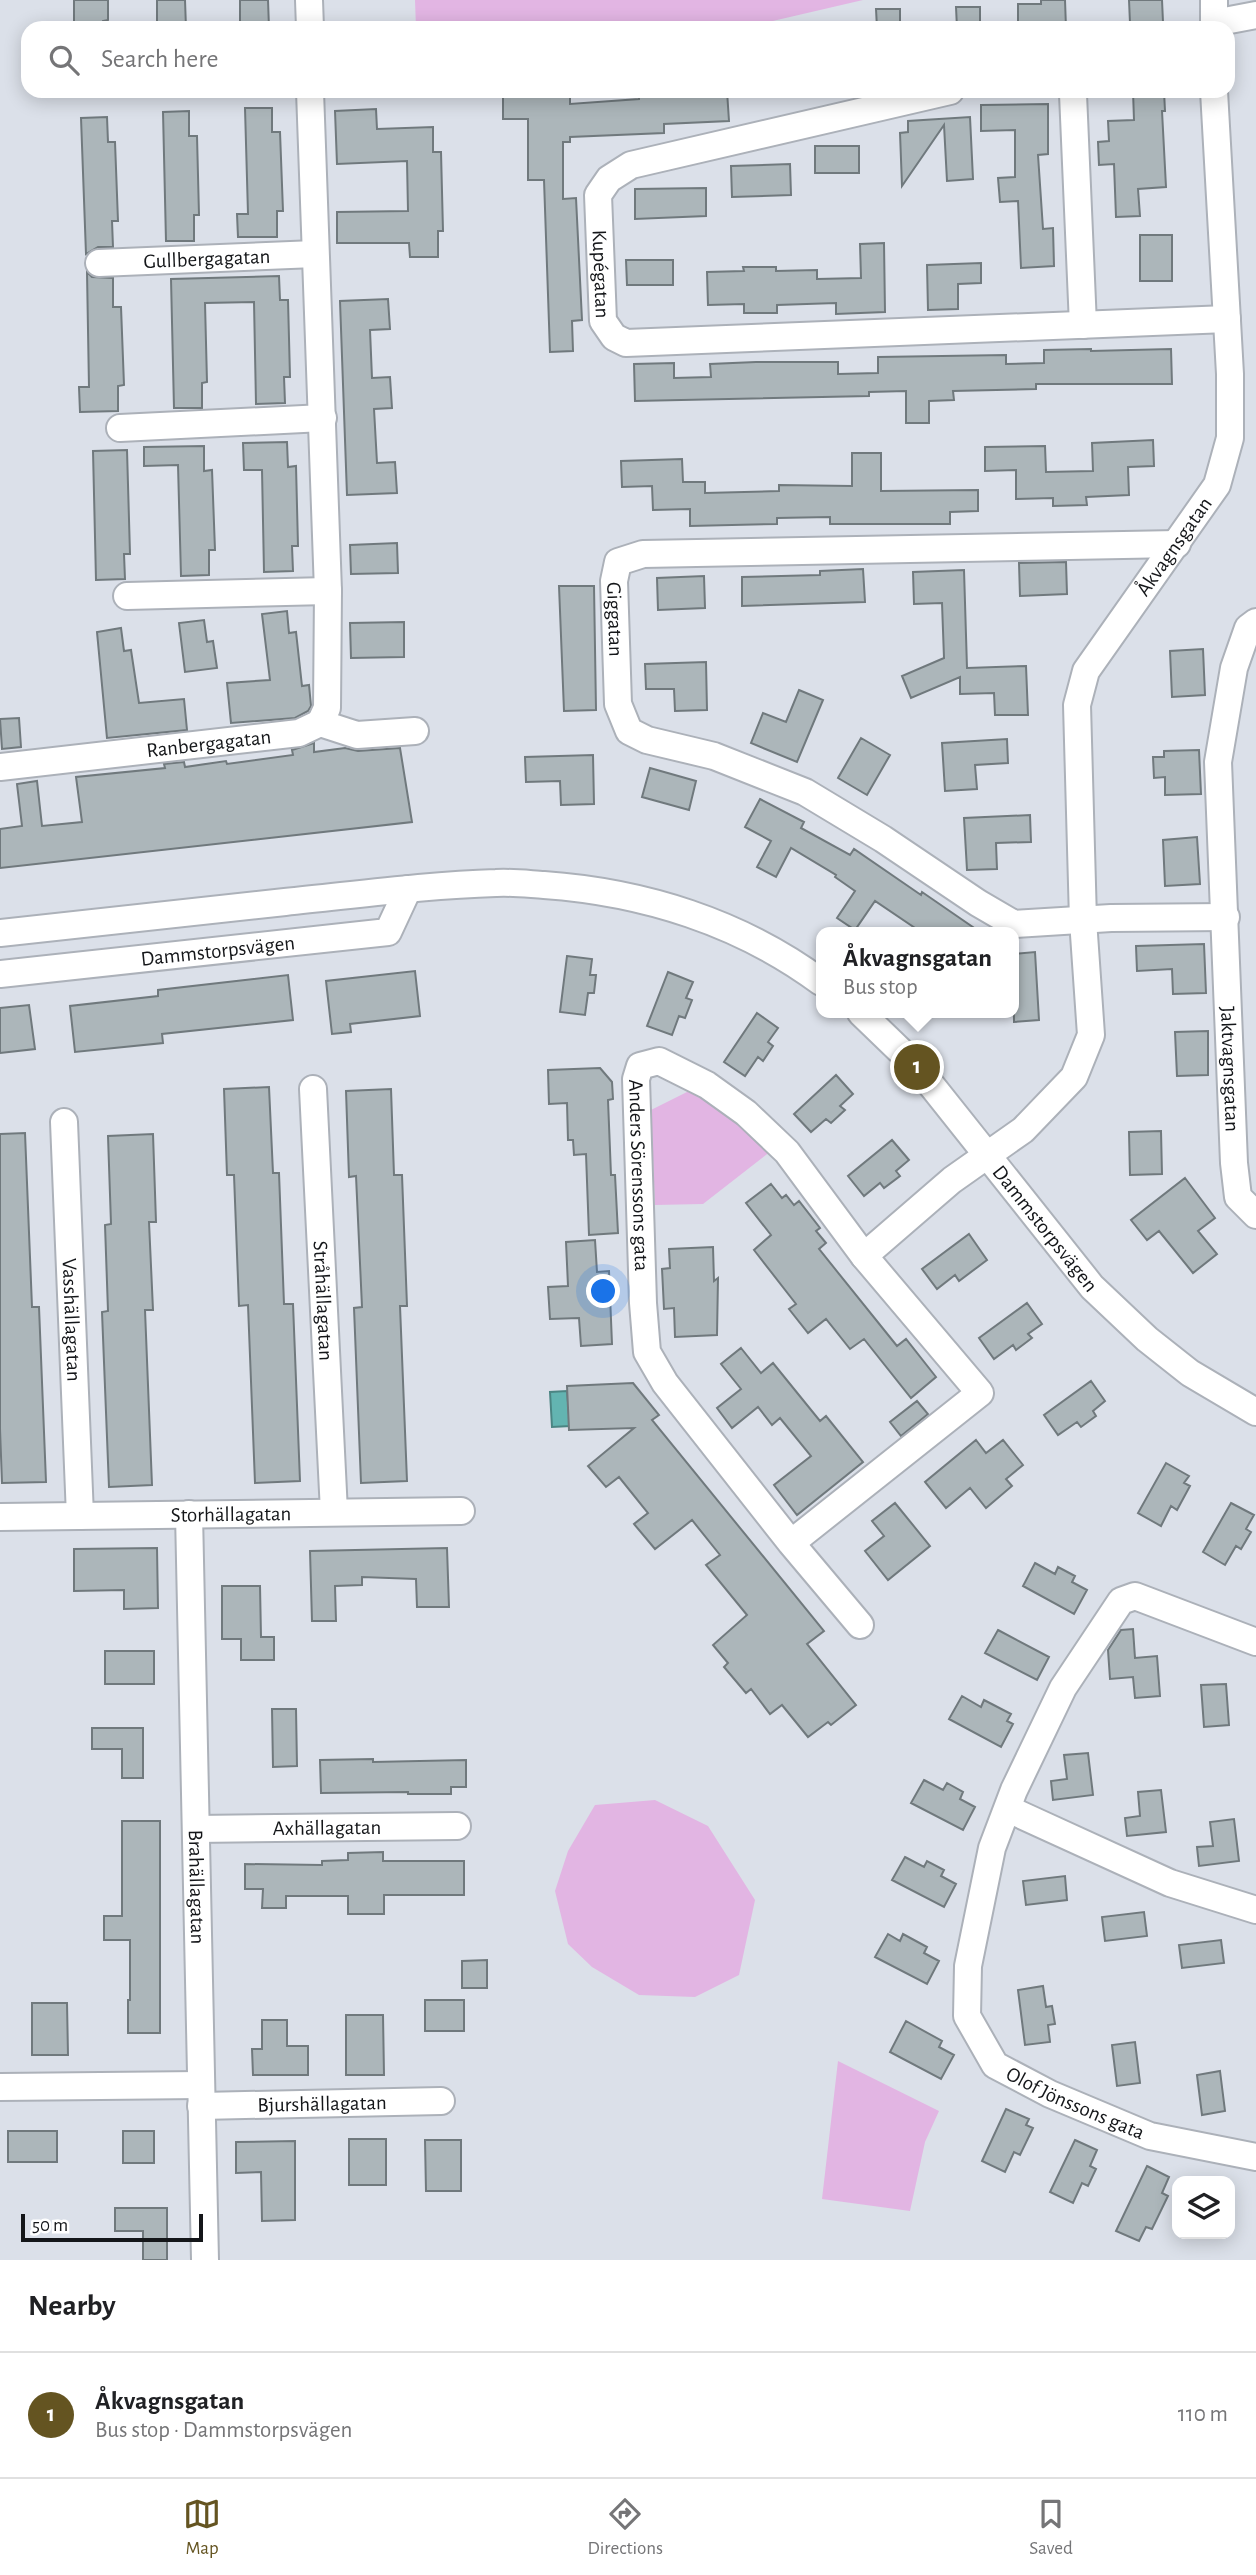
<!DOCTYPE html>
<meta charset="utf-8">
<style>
:root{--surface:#fff;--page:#f2f2f2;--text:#202124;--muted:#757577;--line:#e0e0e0;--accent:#645421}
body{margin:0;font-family:"Alegreya Sans",sans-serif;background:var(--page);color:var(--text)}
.controls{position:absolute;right:21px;bottom:21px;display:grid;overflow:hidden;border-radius:14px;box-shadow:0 4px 18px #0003}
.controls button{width:63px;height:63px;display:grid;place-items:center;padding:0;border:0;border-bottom:2px solid var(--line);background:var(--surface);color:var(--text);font:35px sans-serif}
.scale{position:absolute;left:21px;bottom:18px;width:182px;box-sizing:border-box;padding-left:7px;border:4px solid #141619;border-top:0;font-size:19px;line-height:24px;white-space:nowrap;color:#141619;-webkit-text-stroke:5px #fff;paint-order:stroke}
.you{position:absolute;left:604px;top:1292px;width:24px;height:24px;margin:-18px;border:5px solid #fff;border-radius:50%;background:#1a73e8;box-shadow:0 0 0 10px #1a73e833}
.badge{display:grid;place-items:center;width:46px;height:46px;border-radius:50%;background:var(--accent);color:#fff;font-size:23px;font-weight:700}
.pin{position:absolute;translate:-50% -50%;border:4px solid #fff;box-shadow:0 2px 7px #0006}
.popup{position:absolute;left:816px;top:927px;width:203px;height:91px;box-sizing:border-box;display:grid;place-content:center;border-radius:14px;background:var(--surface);filter:drop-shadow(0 2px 5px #0005);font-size:23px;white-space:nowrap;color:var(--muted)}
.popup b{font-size:26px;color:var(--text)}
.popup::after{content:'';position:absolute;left:50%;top:100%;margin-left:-14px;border:14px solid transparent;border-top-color:var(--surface)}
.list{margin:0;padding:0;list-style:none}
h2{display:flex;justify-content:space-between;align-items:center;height:91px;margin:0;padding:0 28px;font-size:30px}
h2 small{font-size:23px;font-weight:400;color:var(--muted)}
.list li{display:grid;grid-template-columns:46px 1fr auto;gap:21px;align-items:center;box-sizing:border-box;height:126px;padding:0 28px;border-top:2px solid var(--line)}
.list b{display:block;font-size:26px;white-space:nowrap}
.list p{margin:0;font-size:23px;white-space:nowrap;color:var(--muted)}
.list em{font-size:23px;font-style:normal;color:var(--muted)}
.icon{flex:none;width:38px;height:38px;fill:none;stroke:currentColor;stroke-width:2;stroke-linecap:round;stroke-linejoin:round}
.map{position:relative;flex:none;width:1256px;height:2260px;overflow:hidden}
.search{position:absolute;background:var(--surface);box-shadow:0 4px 18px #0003;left:21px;right:21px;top:21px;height:77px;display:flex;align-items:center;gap:18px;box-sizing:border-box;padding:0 24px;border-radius:21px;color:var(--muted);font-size:26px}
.sheet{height:217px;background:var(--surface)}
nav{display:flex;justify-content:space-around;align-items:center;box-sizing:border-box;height:98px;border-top:2px solid var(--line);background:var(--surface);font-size:19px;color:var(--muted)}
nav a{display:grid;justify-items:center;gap:4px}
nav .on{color:var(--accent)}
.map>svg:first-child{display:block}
</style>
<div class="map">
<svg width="1256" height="2260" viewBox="0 0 1256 2260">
<rect width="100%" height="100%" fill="#dbe0e9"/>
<!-- green -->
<path fill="#e2b5e3" d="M415,0H863L743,28H416Z
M689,1091L718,1108L771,1151L703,1204L655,1205L651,1110Z
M655,1800L708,1826L755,1900L739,1975L695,1997L639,1995L592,1967L568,1944L555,1891L568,1851L595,1805Z
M838,2061L939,2111L925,2142L910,2211L822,2199Z"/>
<!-- water -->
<path fill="#63b4b1" stroke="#4b8583" stroke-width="2" d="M567,1391L570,1426L552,1427L550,1392Z"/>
<!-- building -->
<path fill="#acb6ba" stroke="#70797d" stroke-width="2" d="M74,0H108V20L103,21V28H74Z
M157,0H185L186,28H157Z
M240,0H268L269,28H240Z
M1041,0H1065L1066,28H1018V4H1041Z
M1129,0H1162L1163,22L1130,23Z
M956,7H980V28H957Z
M876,9H900V28H877Z
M639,91H727L729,121L664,124V133L570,137V142H563V199L576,198L582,320L572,321L573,351L550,352L544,180H528V119H503V93L570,92V104L639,99Z
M1133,91H1164L1165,111H1162L1166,187L1138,189L1140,216L1116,217L1114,164L1099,165L1098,142L1109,141L1108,121L1134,120Z
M1048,104V154L1038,155L1043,229L1053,228L1054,266L1021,268L1018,201L1000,202L998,178L1015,177V130L981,131V105Z
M245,108H272V132H280L283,211H277V237H238L237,214H248Z
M376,109L377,129L433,127V152H441L443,231H438V257H410L409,243H337V212L408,211L407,161L337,164L335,111Z
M189,111V136H197L199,215H194V241H166L163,112Z
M107,117L108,142H115L118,221H112L113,247H98L86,254L81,118Z
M970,117L973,179L947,181L944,125L902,186L900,133L908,132V121Z
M815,146H859V173H815Z
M790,164L791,195L732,197L731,166Z
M706,188V216L635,219V189Z
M1140,235H1172V281H1140Z
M884,243L885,312L836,314V303L777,305V313H744V304L708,305L707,272L744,271L743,267H776V271L817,270V279L861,278L860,244Z
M626,260H673V285H627Z
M981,263V283L958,284V309L928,310L927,265Z
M87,272L92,277L113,278V307H121L124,385L118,386V411L80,412L79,387H89Z
M279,276L280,300H288L290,377H284L285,403L256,404L254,302L205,303L207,382L202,383V408H174L171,279Z
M388,299L390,329L370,330L372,378L390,377L392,408L374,409L377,463L395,462L397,493L347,495L340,301Z
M1091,349V351L1171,349L1172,384H1036V389L953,391L954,400L929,401V423H906V391L869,392V396L635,401L634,364L674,363V378L711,377L710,364L756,362H838V374L878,373V357L1006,355V364L1044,363V350Z
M1153,440L1154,466L1128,467L1129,495L1086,497L1087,505L1053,506V498L1016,499V470L985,471V447L1045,446L1046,472L1093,471L1092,443Z
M287,442L288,467L296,466L298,546H292L293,571L264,572L262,470H244L243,443Z
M204,446V471L212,470L215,550H209V575L181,576L178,465L144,466V447Z
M127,450L130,554H124L125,579L96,580L93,451Z
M852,453H881V491L978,490V511L950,512V524H830V517L777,518V524L690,526V509L653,510L652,486L622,487L621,461L682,459L683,482H705V493L779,491V485L852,486Z
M397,543L398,573L351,574L350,545Z
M1066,562L1067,594L1020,596L1019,563Z
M863,569L865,602L742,606V577L820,575V571Z
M964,570L967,668L1026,666L1028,715H995L994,693L960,694V677L911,698L902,676L944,658L942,603L914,604L913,572Z
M704,576L705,608L658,610L657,578Z
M559,586H594L596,710L564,711Z
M287,611L289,633L296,632L302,686L309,685L311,706L308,711L295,718L231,723L227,683L270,680L262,614Z
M204,620L207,642L213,641L217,668L185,672L179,623Z
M404,622V657L351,658L350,623Z
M121,628L124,651L131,650L139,703L184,699L187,730L107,738L97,632Z
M1203,649L1205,695L1172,697L1170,651Z
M706,662L707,710L675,711L674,689H646L645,664Z
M799,690L823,700L797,762L751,743L763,713L786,722Z
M19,718L21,747L2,749L0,719Z
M861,738L890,755L867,795L838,778Z
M1007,739L1008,763L975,765L977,789L945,791L942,743Z
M314,743V752L345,748L358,751L400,748L412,822L0,868V829L22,826L17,784L37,781L42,826L82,822L76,777L165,768L164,764L184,762L185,767L226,761L227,764L293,755L292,750Z
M1199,750L1201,794L1165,795V777L1154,778L1153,757H1164V751Z
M593,755L594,804L561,805L560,781L526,782L525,757Z
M650,768L696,781L689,810L642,797Z
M760,799L804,822L801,828L850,855L854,849L921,895L922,892L980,932H921L875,901L855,930L837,918L855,891L835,877L836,875L791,848L776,877L757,867L771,841L745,827Z
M1030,815L1031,842L996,843L997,869L967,870L964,818Z
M1197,837L1200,884L1165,886L1163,840Z
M1204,944L1206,993L1173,994L1172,969L1137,971L1136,946Z
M1035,952L1039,1020L1014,1022L1013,954Z
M567,956L592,959L590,975H596L594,993H588L585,1015L560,1012Z
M415,971L420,1016L350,1024L351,1032L332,1034L326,981Z
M668,972L693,982L686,998L692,1000L685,1018L679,1016L672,1035L647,1026Z
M288,975L293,1020L162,1034L163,1043L75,1052L70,1006L158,996V990Z
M29,1005L35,1049L0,1053V1008Z
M757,1013L778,1028L768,1042L773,1046L763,1061L758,1057L745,1076L724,1062Z
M1208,1031V1075L1177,1076L1175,1032Z
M600,1068L612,1082L613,1099L608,1100L611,1175H615L618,1233L589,1235L586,1154L574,1155L573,1140H568L567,1103L549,1104L548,1070Z
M836,1075L853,1094L840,1106L845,1110L831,1123L826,1119L811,1132L794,1114Z
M269,1087L273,1173H279L284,1304H293L300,1481L255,1483L248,1305L239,1306L234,1175H227L224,1089Z
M391,1089L394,1175H402L407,1306H400L407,1481L361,1483L354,1308L362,1307L356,1176L349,1177L346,1091Z
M1161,1131L1162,1174L1130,1175L1129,1132Z
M25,1133L32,1307H39L46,1482L2,1483L0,1429V1134Z
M153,1134L156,1222H149L153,1310H145L152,1485L109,1487L102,1312L108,1311L105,1225L111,1224L108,1136Z
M892,1140L909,1160L896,1171L900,1176L884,1188L880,1183L864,1196L848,1176Z
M1185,1178L1215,1218L1198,1231L1217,1254L1193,1273L1159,1231L1147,1240L1131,1220Z
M771,1184L782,1198L786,1195L794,1205L799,1201L820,1228L816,1231L826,1243L819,1249L897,1346L906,1339L936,1377L911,1398L864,1339L850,1349L826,1319L808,1333L789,1309L796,1304L754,1250L771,1235L746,1203Z
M969,1234L987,1260L959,1281L955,1275L937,1289L922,1269Z
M595,1240L597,1272L609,1271L612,1344L581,1346L579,1318L550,1319L548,1287L568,1286L566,1242Z
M713,1247L714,1281L718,1278L717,1335L675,1337L674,1308L664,1309L662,1269L670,1268L669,1249Z
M1027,1303L1042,1324L1028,1334L1032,1338L1016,1350L1013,1345L994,1359L979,1338Z
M741,1348L761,1373L773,1363L820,1421L826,1416L863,1462L797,1515L774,1485L811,1456L780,1418L772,1425L758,1407L732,1428L717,1408L741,1389L721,1364Z
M1091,1381L1105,1401L1093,1411L1096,1416L1081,1427L1077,1422L1058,1435L1044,1415Z
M633,1383L659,1415L652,1420L824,1631L807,1644L856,1705L831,1725L828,1722L808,1737L782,1705L770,1714L751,1689L746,1693L724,1667L728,1663L713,1645L747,1615L706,1565L720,1555L692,1520L655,1549L634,1524L648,1513L619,1477L606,1487L588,1466L634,1428L569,1430L567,1386Z
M917,1401L928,1414L901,1436L890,1422Z
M976,1440L986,1453L1003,1440L1023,1465L1006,1479L1012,1486L986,1508L970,1488L946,1508L925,1482Z
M1166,1463L1189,1476L1184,1483L1190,1486L1177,1510L1171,1506L1161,1526L1138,1513Z
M895,1503L930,1546L888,1580L865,1551L884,1536L872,1521Z
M1231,1503L1254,1515L1246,1529L1251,1532L1241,1549L1236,1546L1225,1565L1203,1552Z
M157,1548L158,1608L124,1609V1590L74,1591V1549Z
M447,1548L449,1607H417L416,1579L362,1577V1585L335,1586L336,1621H312L310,1551Z
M1035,1563L1055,1574L1058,1567L1075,1576L1072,1582L1087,1590L1074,1614L1023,1586Z
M222,1586H260L261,1637H274V1660H241V1639H222Z
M1133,1629L1135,1658L1157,1656L1160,1696L1135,1698L1133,1677L1110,1679L1108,1650L1121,1630Z
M998,1630L1049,1657L1037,1680L985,1653Z
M105,1651H154V1684H105Z
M1226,1684L1229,1725L1204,1727L1201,1685Z
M962,1696L981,1707L984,1700L1011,1714L1007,1721L1013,1724L1001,1747L949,1719Z
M272,1709H296L297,1766L273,1767Z
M92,1728H143V1778H122V1749H92Z
M1088,1753L1093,1795L1053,1800L1051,1781L1067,1779L1064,1755Z
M373,1759V1762L466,1760V1787H451V1794H408V1792L321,1793L320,1760Z
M924,1780L943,1790L947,1783L963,1792L960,1799L975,1807L963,1830L911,1803Z
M1161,1790L1166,1832L1127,1836L1125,1818L1140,1816L1138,1792Z
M1234,1819L1239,1861L1199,1866L1197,1847L1213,1846L1210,1822Z
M122,1821H160V2033H128V2000H130V1940H104V1916H122Z
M383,1852V1861H464V1895H384V1914H348V1896H286V1908H262L263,1889H245V1864L322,1865V1861L348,1860V1853Z
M905,1857L924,1867L927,1861L944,1870L941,1876L956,1884L944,1907L892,1880Z
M1065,1876L1067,1900L1026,1905L1023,1881Z
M1144,1912L1147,1936L1105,1941L1102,1917Z
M888,1934L900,1941L903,1934L927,1947L924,1953L939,1961L927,1984L875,1957Z
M1221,1940L1224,1963L1182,1968L1179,1945Z
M487,1960V1988H462V1961Z
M1043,1986L1046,2007L1052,2006L1055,2024L1048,2025L1050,2042L1025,2045L1018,1990Z
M425,2000H464V2031H425Z
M32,2003H67L68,2055H32Z
M346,2015H383L384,2075H346Z
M262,2020H287V2046H308V2075H253L252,2049H262Z
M906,2021L942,2041L939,2047L954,2055L941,2079L890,2052Z
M1135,2042L1140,2083L1117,2086L1112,2045Z
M1220,2071L1225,2111L1202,2115L1197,2075Z
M1006,2109L1029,2119L1026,2125L1033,2128L1020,2155L1014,2152L1005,2172L982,2161Z
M8,2131H57V2162H8Z
M123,2131H154V2163H123Z
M349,2139H386V2185H349Z
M425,2140H461V2191H426Z
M1075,2140L1097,2150L1090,2166L1096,2169L1088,2186L1082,2183L1073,2203L1050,2192Z
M295,2141V2220L262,2221L261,2172L236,2173V2142Z
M1147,2166L1169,2177L1162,2193L1168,2196L1152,2229L1146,2227L1139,2241L1116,2231Z
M115,2208H167V2260H143V2231H115Z"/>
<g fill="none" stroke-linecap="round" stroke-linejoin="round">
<!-- street casing -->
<g stroke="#acb1b9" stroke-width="30">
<g id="street">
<path d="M309,0L310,28"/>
<path d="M1214,0V28"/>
<path d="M1214,23L1256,15"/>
<path d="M310,91L328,591L327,708L320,723"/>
<path id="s1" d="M950,91L631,165L609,179L598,195L603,321L614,337L626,343L1227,319"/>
<path d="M1071,91L1073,94L1083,325"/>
<path id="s2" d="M99,263L315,254"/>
<path d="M120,428L323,418"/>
<path id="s3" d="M1177,544L643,554L618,562L614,581L618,704L629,731L647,740L714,756L805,792L883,839L978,903L1014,924L1111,918L1226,917"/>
<path d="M127,596L328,591"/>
<path id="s4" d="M1256,622L1248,628L1234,668L1218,762L1234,1163L1238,1197L1256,1215"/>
<path id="s5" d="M0,767L299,733L320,723L357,735L415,731"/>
<path d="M0,933C95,922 190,912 285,902C355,895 426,885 496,883C512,882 528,884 544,885C643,892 740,922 821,982"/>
<path id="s6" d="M0,974L388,932L408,889"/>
<path id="s7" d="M861,1013L917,1067L1092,1287L1147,1339L1190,1373L1256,1412"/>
<path id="s8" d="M313,1089L334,1512"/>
<path id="s9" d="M64,1122L80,1516"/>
<path id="s10" d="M864,1256L952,1180L1023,1130L1074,1077L1091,1035L1083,920L1077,705L1086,671L1217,485L1230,438V374L1214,91"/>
<path id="s11" d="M189,1514L205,2260"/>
<path id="s12" d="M0,1517L461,1511"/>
<path id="s13" d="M791,1543L980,1393L864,1256L787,1152L746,1113L707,1085L659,1061L640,1066L636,1079L643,1303L647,1352L665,1383L791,1543L860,1625"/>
<path id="s14" d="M1256,1642L1135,1596L1121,1601L1063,1688L1014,1790L992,1848L968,1966L967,2016L995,2065L1050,2094L1150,2136L1256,2157"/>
<path d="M1008,1809L1170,1883L1256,1910"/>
<path id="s15" d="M196,1829L457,1826"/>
<path d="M0,2087L201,2085"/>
<path id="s16" d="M201,2106L441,2101"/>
</g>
</g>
<!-- street -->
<use href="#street" stroke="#fff" stroke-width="26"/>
</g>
<g text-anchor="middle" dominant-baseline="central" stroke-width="5" stroke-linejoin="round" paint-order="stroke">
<!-- street labels -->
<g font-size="21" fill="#141619" stroke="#fff">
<text stroke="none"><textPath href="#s2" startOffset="108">Gullbergagatan</textPath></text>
<text stroke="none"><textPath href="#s1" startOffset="452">Kupégatan</textPath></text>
<text stroke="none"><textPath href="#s10" startOffset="840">Åkvagnsgatan</textPath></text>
<text stroke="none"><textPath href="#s3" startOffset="618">Giggatan</textPath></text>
<text stroke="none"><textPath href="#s5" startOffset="210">Ranbergagatan</textPath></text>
<text stroke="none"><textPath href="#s6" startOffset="219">Dammstorpsvägen</textPath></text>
<text stroke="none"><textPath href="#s4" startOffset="455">Jaktvagnsgatan</textPath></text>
<text stroke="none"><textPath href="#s13" startOffset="838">Anders Sörenssons gata</textPath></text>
<text stroke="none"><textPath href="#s7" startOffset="284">Dammstorpsvägen</textPath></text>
<text stroke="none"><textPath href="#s8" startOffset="212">Stråhällagatan</textPath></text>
<text stroke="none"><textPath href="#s9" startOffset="198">Vasshällagatan</textPath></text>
<text stroke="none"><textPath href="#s12" startOffset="231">Storhällagatan</textPath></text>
<text stroke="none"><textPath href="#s15" startOffset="131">Axhällagatan</textPath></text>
<text stroke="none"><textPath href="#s11" startOffset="373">Brahällagatan</textPath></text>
<text stroke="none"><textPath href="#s14" startOffset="740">Olof Jönssons gata</textPath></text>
<text stroke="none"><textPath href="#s16" startOffset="121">Bjurshällagatan</textPath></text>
</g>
</g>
</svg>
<div class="controls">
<button><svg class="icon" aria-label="layers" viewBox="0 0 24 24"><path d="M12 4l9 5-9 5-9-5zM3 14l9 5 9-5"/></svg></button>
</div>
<div class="scale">50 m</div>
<div class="you"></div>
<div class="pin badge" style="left:917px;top:1067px">1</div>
<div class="popup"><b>Åkvagnsgatan</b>Bus stop</div>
<div class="search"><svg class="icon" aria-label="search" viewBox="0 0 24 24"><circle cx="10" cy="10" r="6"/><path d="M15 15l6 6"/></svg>Search here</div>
</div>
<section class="sheet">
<h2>Nearby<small></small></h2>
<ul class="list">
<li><span class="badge">1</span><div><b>Åkvagnsgatan</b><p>Bus stop · Dammstorpsvägen</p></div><em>110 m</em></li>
</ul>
</section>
<nav>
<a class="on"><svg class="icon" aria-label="map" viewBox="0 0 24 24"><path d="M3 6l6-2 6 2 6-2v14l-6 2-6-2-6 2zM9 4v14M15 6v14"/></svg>Map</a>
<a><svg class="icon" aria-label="directions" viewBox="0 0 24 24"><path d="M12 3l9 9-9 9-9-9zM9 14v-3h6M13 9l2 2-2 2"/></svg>Directions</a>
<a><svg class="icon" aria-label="saved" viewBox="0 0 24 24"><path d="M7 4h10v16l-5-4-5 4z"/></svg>Saved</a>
</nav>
